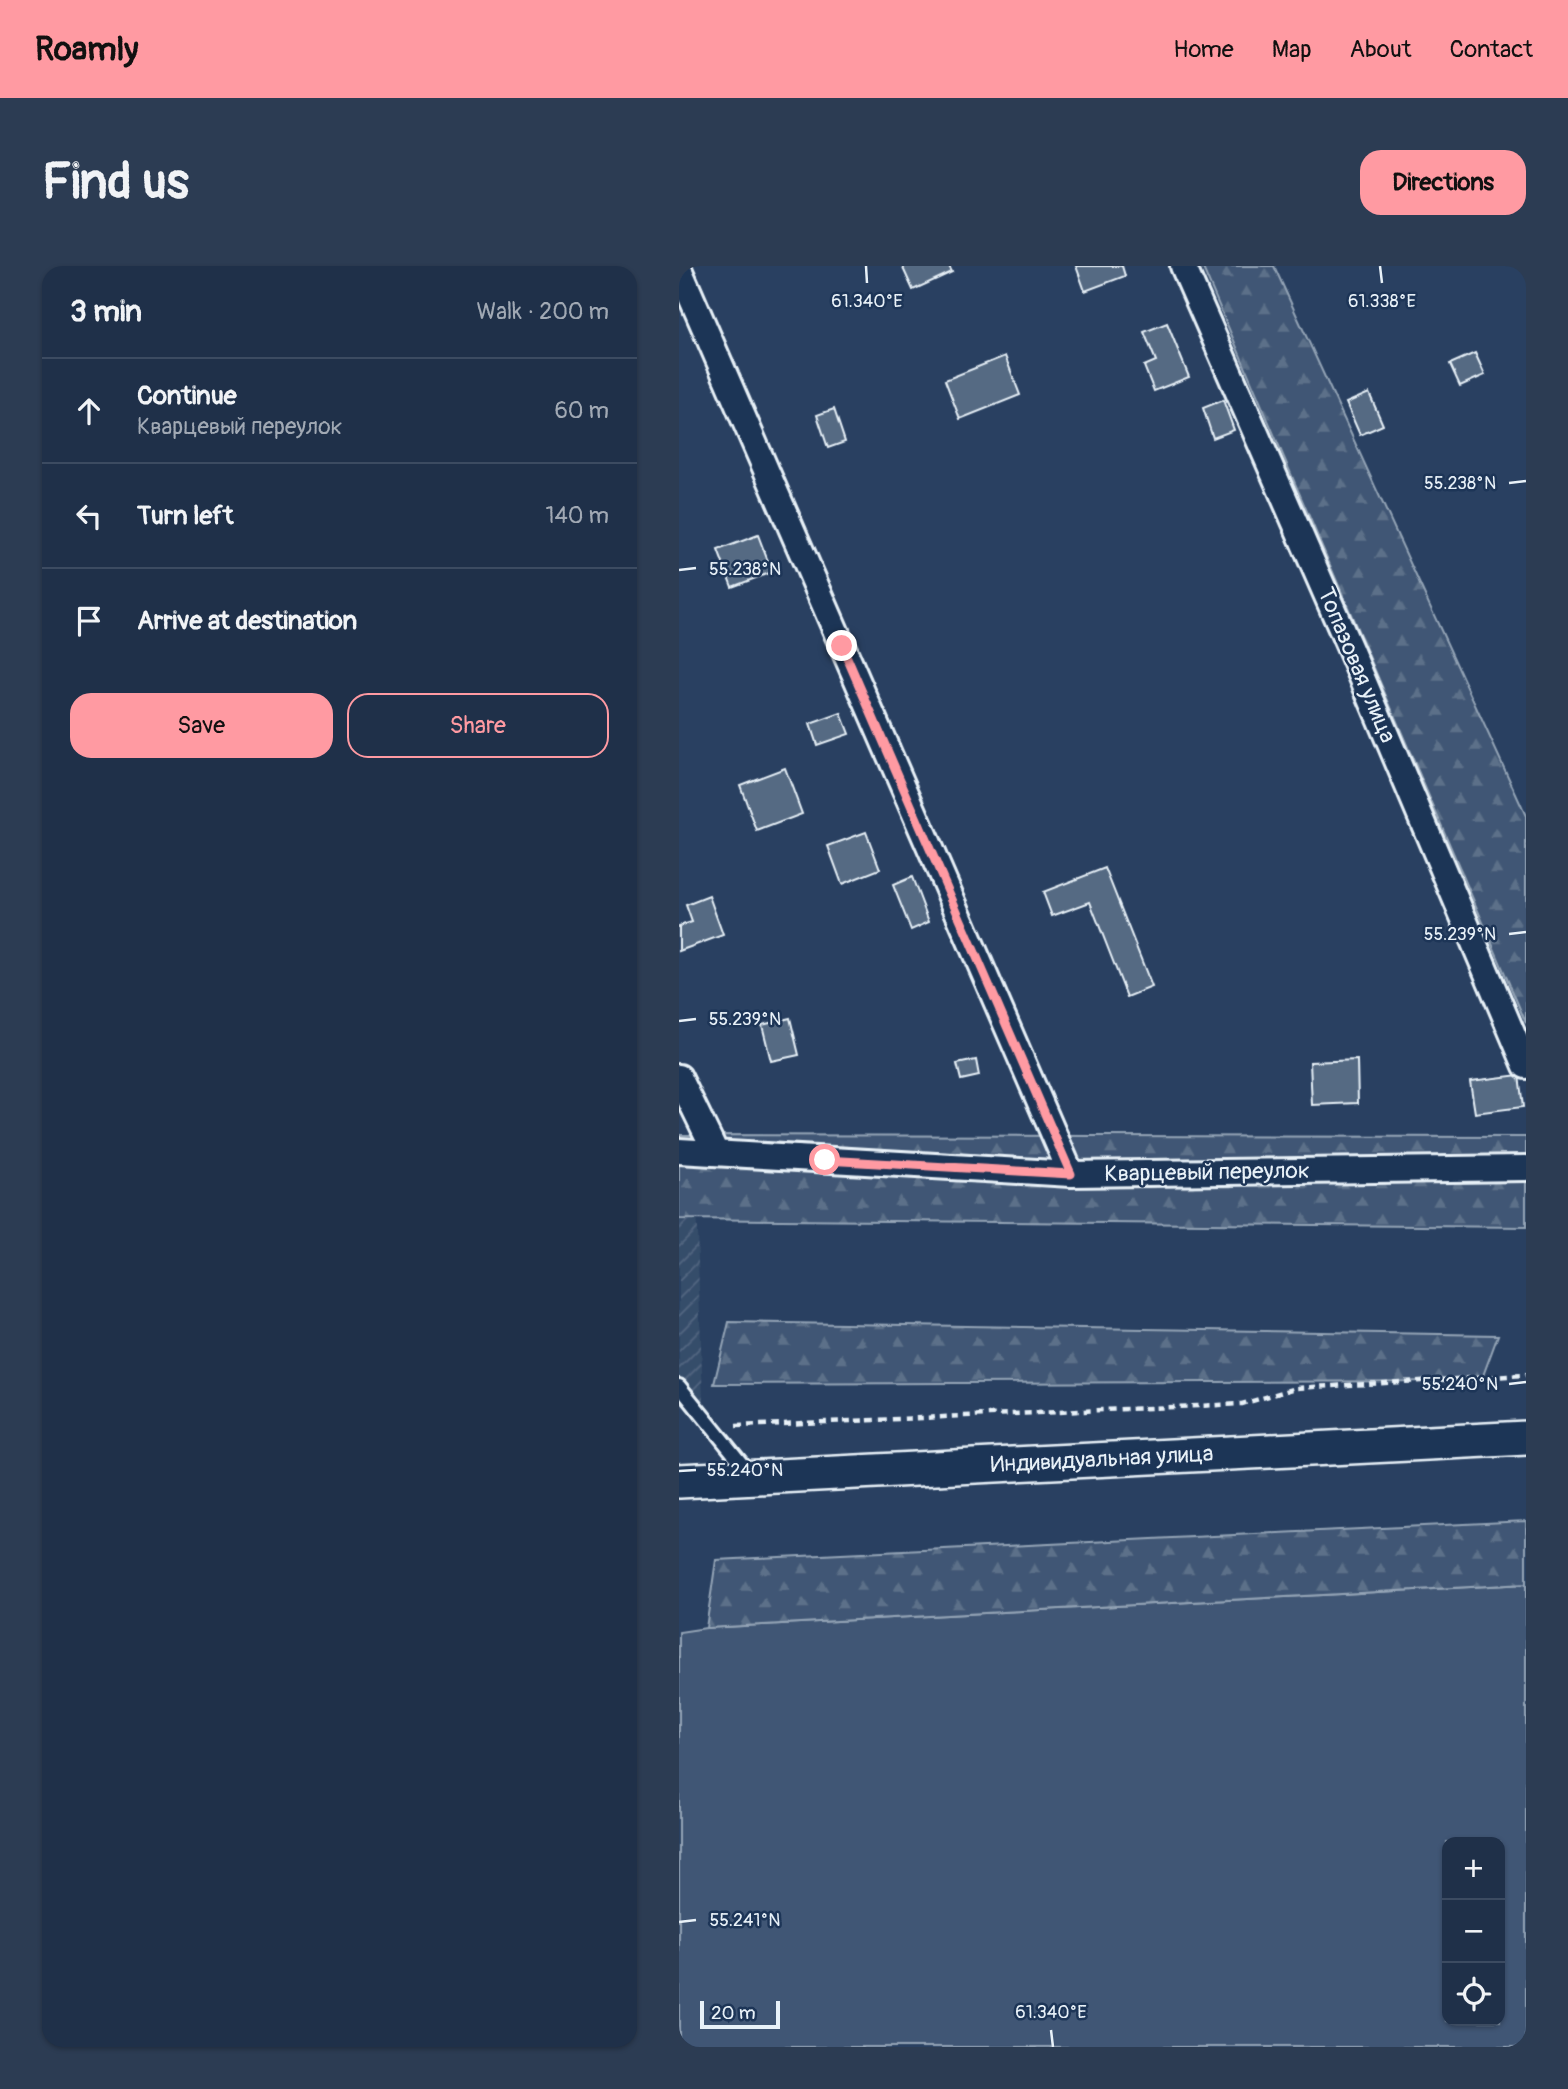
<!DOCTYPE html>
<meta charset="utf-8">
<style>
:root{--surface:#1f3049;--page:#2c3c53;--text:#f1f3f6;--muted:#a1a9b4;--line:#3c4b61;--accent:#ff9aa2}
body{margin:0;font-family:Pangolin,sans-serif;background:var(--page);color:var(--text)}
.controls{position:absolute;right:21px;bottom:21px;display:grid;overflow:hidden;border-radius:14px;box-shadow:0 2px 5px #0004}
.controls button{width:63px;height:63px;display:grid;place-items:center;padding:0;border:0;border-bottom:2px solid var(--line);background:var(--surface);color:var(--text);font:35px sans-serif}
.scale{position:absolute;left:21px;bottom:18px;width:80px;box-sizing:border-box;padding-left:7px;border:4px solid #e8f1f8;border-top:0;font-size:19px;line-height:24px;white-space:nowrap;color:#e8f1f8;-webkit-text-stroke:5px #1d3557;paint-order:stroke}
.stop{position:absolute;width:21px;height:21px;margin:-16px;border:5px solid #ff9aa2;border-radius:50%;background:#fff}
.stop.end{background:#ff9aa2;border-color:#fff;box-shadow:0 2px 7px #0008}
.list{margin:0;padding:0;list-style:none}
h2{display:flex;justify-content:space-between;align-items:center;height:91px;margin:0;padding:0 28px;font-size:30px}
h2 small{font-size:23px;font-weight:400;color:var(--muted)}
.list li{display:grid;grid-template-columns:46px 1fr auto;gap:21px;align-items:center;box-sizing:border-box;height:105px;padding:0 28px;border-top:2px solid var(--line)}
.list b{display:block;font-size:26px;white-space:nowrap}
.list p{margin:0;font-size:23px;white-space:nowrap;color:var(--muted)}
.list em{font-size:23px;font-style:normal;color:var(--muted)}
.actions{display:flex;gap:14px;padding:21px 28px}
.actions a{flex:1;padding:16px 0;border:2px solid var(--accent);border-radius:21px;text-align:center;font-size:24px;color:var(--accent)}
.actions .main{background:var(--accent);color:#111}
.icon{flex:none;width:38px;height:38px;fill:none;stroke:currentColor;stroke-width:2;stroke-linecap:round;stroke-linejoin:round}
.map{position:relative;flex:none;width:847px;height:1781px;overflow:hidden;border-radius:21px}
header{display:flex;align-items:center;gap:42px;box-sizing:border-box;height:98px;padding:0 35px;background:var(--accent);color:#111}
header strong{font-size:33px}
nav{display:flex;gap:38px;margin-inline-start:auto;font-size:24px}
.intro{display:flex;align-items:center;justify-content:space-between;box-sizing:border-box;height:168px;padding:0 42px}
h1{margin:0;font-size:49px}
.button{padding:18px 32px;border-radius:21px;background:var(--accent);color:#111;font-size:24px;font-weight:700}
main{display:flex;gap:42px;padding:0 42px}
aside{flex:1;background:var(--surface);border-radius:21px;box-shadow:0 2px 5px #0004}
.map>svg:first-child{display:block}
</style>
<header>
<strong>Roamly</strong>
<nav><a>Home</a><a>Map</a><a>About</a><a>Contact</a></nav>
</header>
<div class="intro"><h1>Find us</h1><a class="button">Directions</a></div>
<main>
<aside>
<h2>3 min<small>Walk · 200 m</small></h2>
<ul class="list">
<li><svg class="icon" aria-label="ahead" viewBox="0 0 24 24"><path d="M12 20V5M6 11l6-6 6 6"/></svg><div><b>Continue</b><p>Кварцевый переулок</p></div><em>60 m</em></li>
<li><svg class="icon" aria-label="left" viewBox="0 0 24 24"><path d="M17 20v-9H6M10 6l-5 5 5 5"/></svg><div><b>Turn left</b></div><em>140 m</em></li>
<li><svg class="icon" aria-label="arrive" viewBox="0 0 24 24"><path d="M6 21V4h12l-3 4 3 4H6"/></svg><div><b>Arrive at destination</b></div></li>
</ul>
<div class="actions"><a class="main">Save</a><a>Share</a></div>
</aside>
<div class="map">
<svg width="847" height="1781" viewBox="0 0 847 1781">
<defs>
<pattern id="industrial-furrows" width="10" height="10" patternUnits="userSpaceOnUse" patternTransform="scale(1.75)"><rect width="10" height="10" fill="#364d6b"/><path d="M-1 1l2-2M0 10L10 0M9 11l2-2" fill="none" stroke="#536781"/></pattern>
<pattern id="forest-firs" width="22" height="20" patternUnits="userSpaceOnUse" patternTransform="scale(1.75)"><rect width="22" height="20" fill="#415774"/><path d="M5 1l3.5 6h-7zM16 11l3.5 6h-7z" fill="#5c7089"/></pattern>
</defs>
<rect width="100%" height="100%" fill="#294061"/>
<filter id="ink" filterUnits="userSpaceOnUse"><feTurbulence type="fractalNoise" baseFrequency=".0143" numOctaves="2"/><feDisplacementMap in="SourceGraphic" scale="14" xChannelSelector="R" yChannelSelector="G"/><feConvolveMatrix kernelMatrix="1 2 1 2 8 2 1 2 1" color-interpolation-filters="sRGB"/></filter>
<g filter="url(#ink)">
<!-- industrial -->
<path fill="url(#industrial-furrows)" d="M16,910L24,1135L0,1136V911Z"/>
<!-- green -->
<path fill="#415774" stroke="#94a4b6" stroke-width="2" fill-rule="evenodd" d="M847,1318V1781H0V1366L27,1362ZM768,1576H821V1755H768Z"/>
<!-- forest -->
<path fill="url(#forest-firs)" stroke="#94a4b6" stroke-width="2" d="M523,0H595L847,550V757Z
M0,869L847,871V961L0,953Z
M50,1056L819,1069L802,1115L35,1118Z
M847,1255V1318L27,1362L37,1294Z"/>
<!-- building -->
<path fill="#556a83" stroke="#e8f1f8" stroke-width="2" d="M223,0H270L273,6L234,24Z
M397,0H443L446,10L406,25Z
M488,57L510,111L475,125L465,100L477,95L465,66Z
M796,87L806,109L781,120L771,98Z
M326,90L341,129L281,153L266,114Z
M690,127L704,159L681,169L667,137Z
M544,134L555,164L534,172L524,142Z
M155,143L166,176L149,182L138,149Z
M79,269L93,306L53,321L39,284Z
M162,447L170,468L138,479L131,458Z
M106,502L123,548L78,565L61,519Z
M187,566L201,603L163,618L149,580Z
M426,602L473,721L448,731L411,636L373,650L364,626Z
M233,611L250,656L232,664L214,619Z
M30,630L44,669L0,685V660L13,656L7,639Z
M111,752L120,789L92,795L83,759Z
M297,794L300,810L282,814L278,798Z
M678,794L679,837L633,839L631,796Z
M840,809L844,841L796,847L791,815Z"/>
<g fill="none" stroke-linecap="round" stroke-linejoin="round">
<!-- service casing -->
<g stroke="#e8f1f8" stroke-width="18">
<path id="service" d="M0,1120L71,1208"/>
</g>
<!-- minor casing -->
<g stroke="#e8f1f8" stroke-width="30">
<path id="minor" d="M504,0L671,383L847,800
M0,3L392,908
M0,811L37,887
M0,885L392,908L847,902"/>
</g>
<!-- secondary casing -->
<g stroke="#e8f1f8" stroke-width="38">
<path id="secondary" d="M0,1215L847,1172"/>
</g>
<!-- path -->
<path stroke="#e8f1f8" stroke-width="4.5" stroke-dasharray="7 5" stroke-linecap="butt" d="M57,1160L563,1138L617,1122L847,1109"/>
<!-- service -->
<use href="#service" stroke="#1d3557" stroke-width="12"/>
<!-- minor -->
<use href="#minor" stroke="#1d3557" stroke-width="24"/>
<!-- secondary -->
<use href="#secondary" stroke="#1d3557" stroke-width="33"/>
</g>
</g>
<g fill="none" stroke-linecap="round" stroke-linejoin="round" filter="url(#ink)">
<!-- route -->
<path stroke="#ff9aa2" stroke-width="9" d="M146,894L392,908L163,380"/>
</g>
<!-- ticks -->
<path fill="none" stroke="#e8f1f8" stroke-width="2.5" d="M187,0L188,17M701,0L703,17M830,217L847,215M0,304L17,302M830,668L847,666M0,755L17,753M830,1118L847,1116M0,1205L17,1204M0,1656L17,1654M372,1764L374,1781"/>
<g text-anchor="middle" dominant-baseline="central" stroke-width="5" stroke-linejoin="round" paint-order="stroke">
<!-- street labels -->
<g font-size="23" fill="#e8f1f8" stroke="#1d3557">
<text transform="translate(678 399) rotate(67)">Топазовая улица</text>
<text transform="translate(528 906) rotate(-1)">Кварцевый переулок</text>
<text transform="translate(423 1193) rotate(-3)">Индивидуальная улица</text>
</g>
</g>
<g font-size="18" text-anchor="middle" fill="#e8f1f8" stroke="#1d3557" stroke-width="5" stroke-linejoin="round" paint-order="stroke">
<text x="188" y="41">61.340°E</text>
<text x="703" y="41">61.338°E</text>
<text x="781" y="223">55.238°N</text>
<text x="66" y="309">55.238°N</text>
<text x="781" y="674">55.239°N</text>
<text x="66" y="759">55.239°N</text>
<text x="781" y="1124">55.240°N</text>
<text x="66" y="1210">55.240°N</text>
<text x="66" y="1660">55.241°N</text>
<text x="372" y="1752">61.340°E</text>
</g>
</svg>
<div class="controls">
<button>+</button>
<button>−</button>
<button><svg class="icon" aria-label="locate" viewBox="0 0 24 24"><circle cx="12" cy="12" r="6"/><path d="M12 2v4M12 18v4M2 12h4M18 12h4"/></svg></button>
</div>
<div class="scale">20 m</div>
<div class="stop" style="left:146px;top:894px"></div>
<div class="stop end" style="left:163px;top:380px"></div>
</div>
</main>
